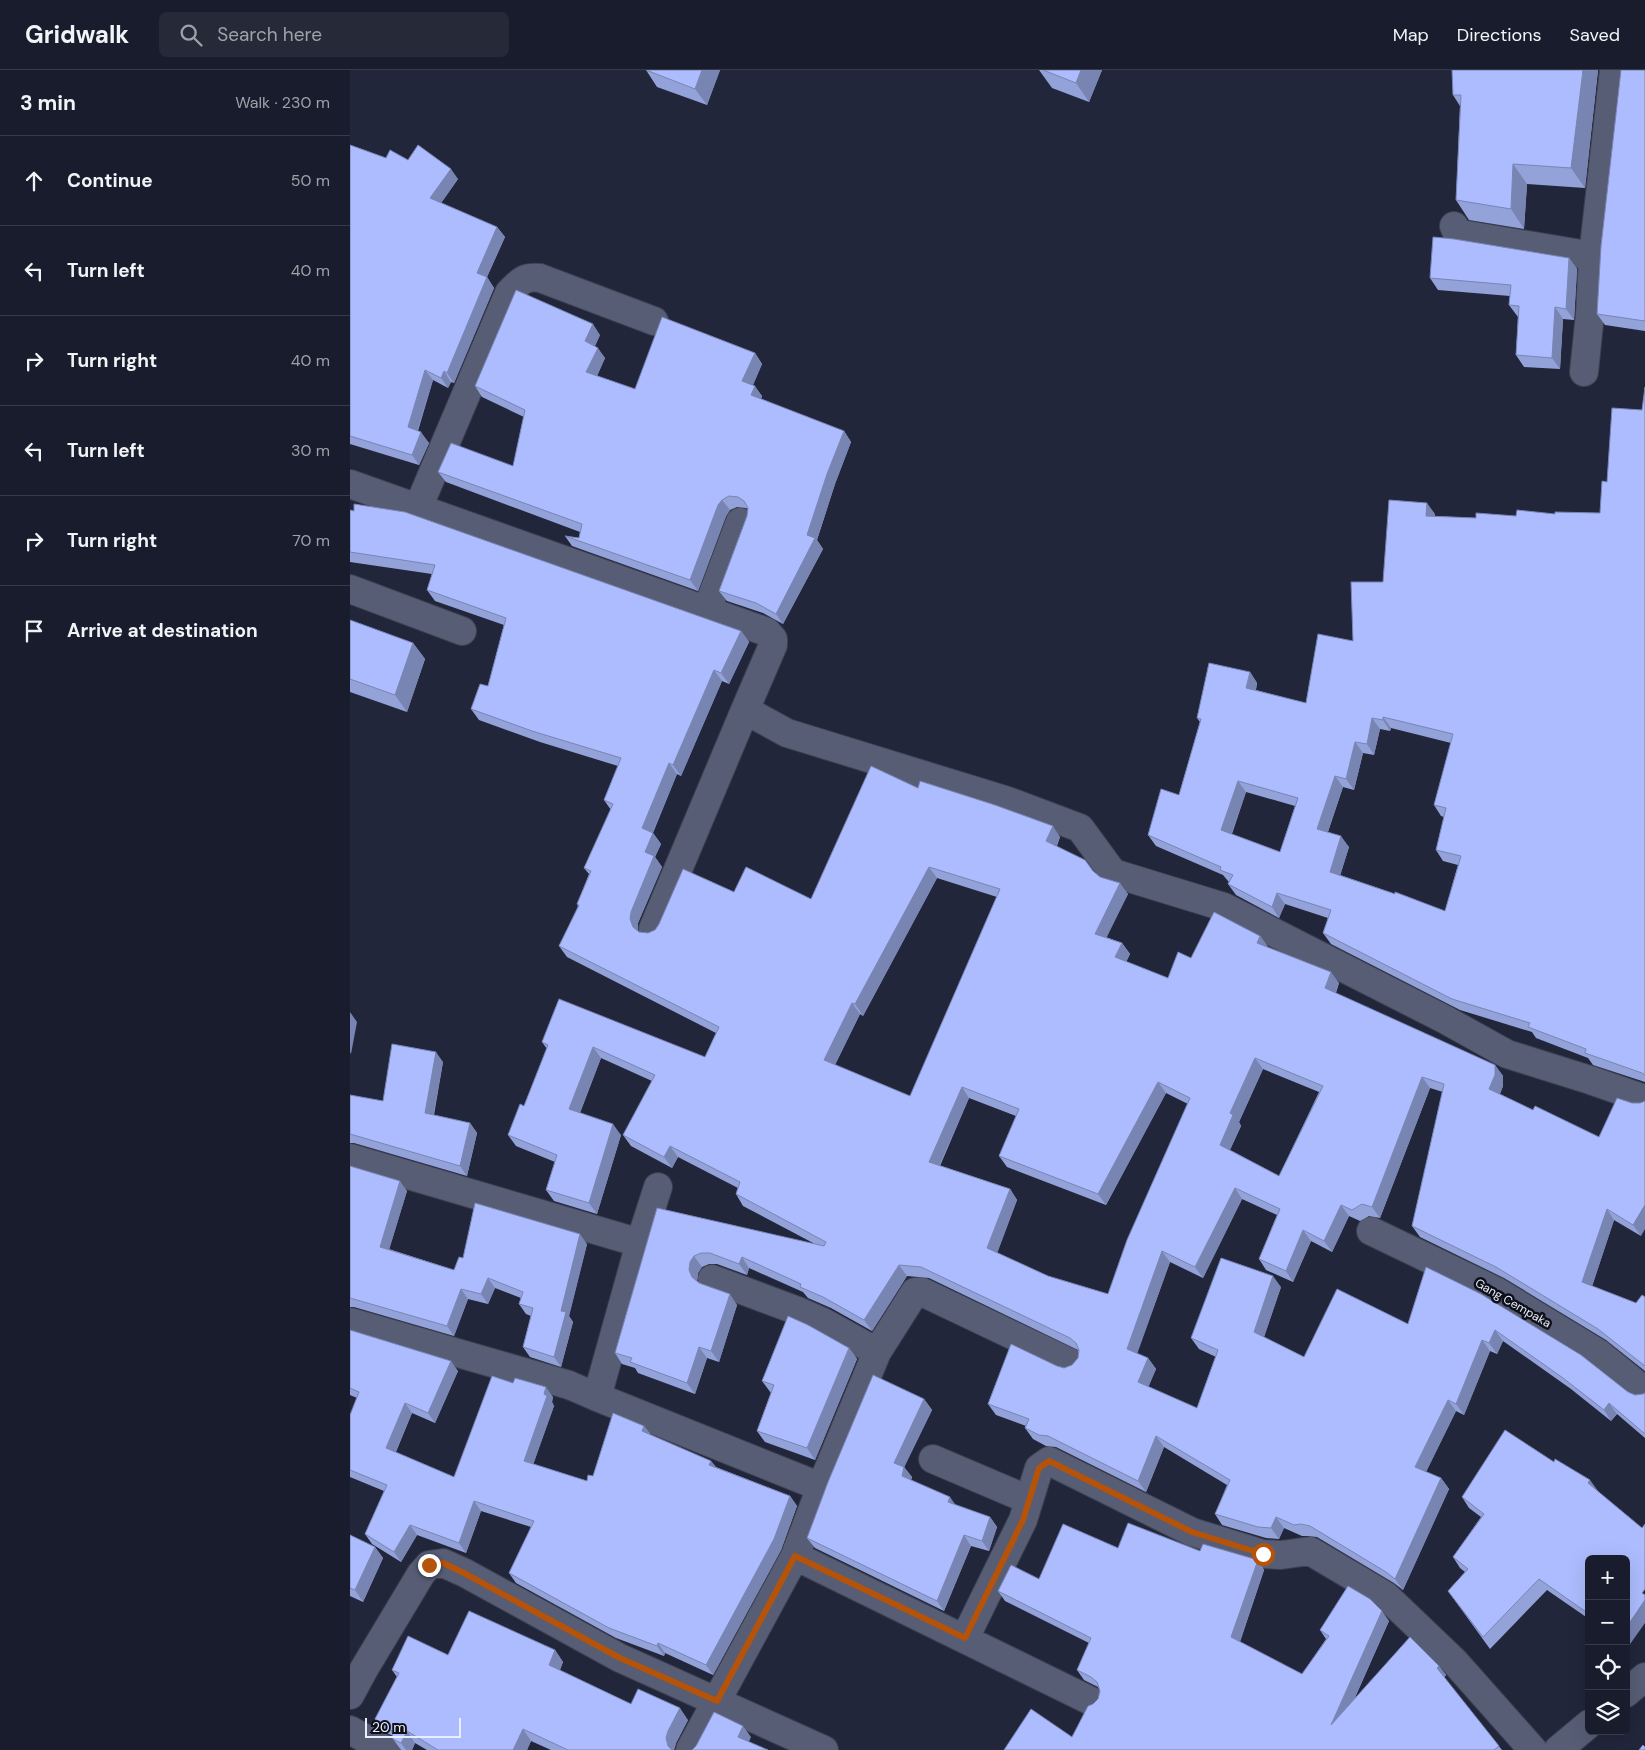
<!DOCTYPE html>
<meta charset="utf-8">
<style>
:root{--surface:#191c2c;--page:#262938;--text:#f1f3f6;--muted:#9fa1a9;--line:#373a48}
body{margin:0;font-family:"DM Sans",sans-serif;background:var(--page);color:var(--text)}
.controls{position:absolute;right:15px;bottom:15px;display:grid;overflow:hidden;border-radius:8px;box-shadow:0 5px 20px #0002}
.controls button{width:45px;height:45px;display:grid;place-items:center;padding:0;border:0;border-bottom:1px solid var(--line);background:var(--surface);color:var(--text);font:25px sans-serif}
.scale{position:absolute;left:15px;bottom:12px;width:96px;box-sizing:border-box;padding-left:5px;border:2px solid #eaeefc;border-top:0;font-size:14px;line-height:18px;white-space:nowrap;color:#eaeefc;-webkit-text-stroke:4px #0e1019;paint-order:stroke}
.stop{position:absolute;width:15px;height:15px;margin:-11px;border:4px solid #b45309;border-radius:50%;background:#fff}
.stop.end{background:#b45309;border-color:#fff;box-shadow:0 1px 5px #0008}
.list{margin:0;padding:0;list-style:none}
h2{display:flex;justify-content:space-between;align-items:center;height:65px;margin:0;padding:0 20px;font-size:21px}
h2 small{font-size:16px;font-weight:400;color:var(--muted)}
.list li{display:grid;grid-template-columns:32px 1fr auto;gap:15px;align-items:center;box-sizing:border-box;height:90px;padding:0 20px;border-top:1px solid var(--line)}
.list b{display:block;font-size:19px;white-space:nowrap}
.list em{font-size:16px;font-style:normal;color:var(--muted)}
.icon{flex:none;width:28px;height:28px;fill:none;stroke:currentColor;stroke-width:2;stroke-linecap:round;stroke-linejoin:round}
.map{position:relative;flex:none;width:1295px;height:1680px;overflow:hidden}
header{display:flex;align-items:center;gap:30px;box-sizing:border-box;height:70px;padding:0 25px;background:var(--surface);border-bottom:1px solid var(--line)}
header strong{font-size:24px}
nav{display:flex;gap:28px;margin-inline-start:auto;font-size:18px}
.search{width:350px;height:45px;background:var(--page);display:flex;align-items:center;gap:12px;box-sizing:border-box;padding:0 18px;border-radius:8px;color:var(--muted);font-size:19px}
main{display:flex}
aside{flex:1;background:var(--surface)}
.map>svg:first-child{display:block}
</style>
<header>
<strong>Gridwalk</strong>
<div class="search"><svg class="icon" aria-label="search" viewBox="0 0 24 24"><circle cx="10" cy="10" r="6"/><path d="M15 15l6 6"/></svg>Search here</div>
<nav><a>Map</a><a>Directions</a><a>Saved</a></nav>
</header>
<main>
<aside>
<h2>3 min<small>Walk · 230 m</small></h2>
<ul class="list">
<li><svg class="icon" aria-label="ahead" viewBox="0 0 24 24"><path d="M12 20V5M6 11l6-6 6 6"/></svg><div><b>Continue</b></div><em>50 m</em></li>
<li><svg class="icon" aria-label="left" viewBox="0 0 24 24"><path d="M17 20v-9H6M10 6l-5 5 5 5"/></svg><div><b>Turn left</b></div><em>40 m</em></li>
<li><svg class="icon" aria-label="right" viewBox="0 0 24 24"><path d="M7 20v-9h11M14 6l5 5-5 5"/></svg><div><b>Turn right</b></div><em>40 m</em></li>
<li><svg class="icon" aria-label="left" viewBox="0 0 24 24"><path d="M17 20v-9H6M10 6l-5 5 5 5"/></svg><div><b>Turn left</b></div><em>30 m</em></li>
<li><svg class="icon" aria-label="right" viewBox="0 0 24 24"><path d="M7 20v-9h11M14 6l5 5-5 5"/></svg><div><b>Turn right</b></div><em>70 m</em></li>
<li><svg class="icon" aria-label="arrive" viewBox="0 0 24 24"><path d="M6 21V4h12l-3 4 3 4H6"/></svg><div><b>Arrive at destination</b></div></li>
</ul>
</aside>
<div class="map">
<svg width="1295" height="1680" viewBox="0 0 1295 1680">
<rect width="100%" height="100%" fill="#21263b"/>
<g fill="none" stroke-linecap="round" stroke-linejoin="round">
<!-- minor casing -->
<g stroke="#3c4051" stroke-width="30">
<path id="minor" d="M1104,156L1106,161L1111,164L1243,186
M1234,302L1240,244L1243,186L1264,0
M0,414L417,562L423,569V575L395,640L437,663L658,731L730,758L763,803L874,837L1094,949L1157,984L1240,1010L1295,1029
M68,438L159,223C170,212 173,206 190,208L304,251
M0,519L112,561
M357,540L390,452
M303,859L395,640
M0,1088L290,1173
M1021,1161L1146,1221L1248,1283L1295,1321
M362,1209L448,1241L473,1252L527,1282
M0,1252L219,1315L247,1327L290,1173L308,1117
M247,1327L471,1417
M583,1389L679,1430
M445,1486L741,1631
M615,1568L673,1450L689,1398L699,1391L842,1462L913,1484L931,1485L960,1481L1036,1526L1104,1591L1183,1680
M1276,1623L1295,1607
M0,1625L14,1599L71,1504L79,1495L93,1493L115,1503L270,1588L474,1680
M0,1660L36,1680
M340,1680L445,1486L471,1417L527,1282L565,1222H572L721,1293
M1208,1680L1239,1654"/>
</g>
<!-- minor -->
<use href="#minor" stroke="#575d75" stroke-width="28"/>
</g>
<!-- wall -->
<path fill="#94a2da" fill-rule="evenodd" d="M296,0H370L357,35L307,17Z
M689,0H752L739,32L702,18Z
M1248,0L1235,118L1177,114L1174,159L1119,150L1106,130L1110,36L1103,25Z
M1295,0V261L1255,255L1247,244Z
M0,75L36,88L58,90L108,109L91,133L147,157L155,167L137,207L144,218L104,313L101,312L98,318L83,310L68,361L79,373L69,395L0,374Z
M1219,188L1227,199L1224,250L1213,249L1210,299L1174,297L1166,285L1168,247L1159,235L1160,226L1088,220L1080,208Z
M250,265L245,276L255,288L247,306L285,319L405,283L412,294L403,315L412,326L411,329L494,361L501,372L485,414L467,470L473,479L433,554L413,543L377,531L369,521L397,446L398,439L396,438L387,437L380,440L376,446L348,521L222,476L215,466L229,468L230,462L96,412L88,402L163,396L174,347L132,327L125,316Z
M1295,317V1012L1243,995L1238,988L1186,968L1182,962L1110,940L981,874L973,863L978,848L935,834L929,848L886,825L878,814L879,812L878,811L873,805L806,776L798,765L829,725L850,652L847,648L900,602L907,613L906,620L956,633L1003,571L1033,512L1085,444V446L1126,448L1205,444L1250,443L1257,412L1292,340ZM1041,658L1101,673L1084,735L1091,746L1094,747L1086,780L1093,791L1108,795L1095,841L990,805L999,777L978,762L993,717L1004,720L1013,683L1024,685L1030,659L1040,661ZM896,722L945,736L930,782L882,764Z
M0,440L391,561L399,572L379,614L372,611L331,706L327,704L303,763L311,774L305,787L312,797L288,853V860L289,862L298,863L384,822L461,829L568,718L710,767L707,776L750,807L778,824L756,867L772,873L780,884L776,892L818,908L841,888L910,866L918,877L989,913L986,923L1145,995L1153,1006V1016L1150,1024L1183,1040L1249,1067L1291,1166L1264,1150L1242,1216L1286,1233L1295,1227V1301L1256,1270L1154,1208L1070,1167L1062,1156L1093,1022L1080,1018L1030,1148L1019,1146L1010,1151L999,1146L982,1182L961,1171L943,1212L916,1200L909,1189L927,1145L892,1129L853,1208L820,1192L787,1283L798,1288L806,1299L798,1317L847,1338L866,1287L849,1279L841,1268L931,1217L914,1267L954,1287L1058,1254L1076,1197L1278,1322L1285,1325L1293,1324L1295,1323V1368L1267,1344L1261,1351L1221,1319L1153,1271L1147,1284L1140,1281L1114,1345L1106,1341L1076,1402L1091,1408L1099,1419L1053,1520L1044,1513L967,1467L958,1466H952L934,1458L929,1469L916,1468L872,1455L865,1444L877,1415L814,1377L796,1422L706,1377L696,1376L683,1369L675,1358L676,1356L646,1345L638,1334L707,1296L714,1298L722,1295L728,1288V1280L579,1208L557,1206L522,1261L481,1238L458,1228L453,1222L399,1198L397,1205L367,1194H359L352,1197L348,1203L347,1211L387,1235L369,1292L357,1288L345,1324L288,1303L285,1298L272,1294L265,1283L307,1138L465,1174L393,1136L386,1124L388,1118L328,1087L322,1098L281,1076L273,1065L302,1011L251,988L230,1043L271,1065L247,1144L204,1131L196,1120L205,1092L166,1076L158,1065L174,1036L197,979L192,972L355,987L366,963L217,887L209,876L228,837L227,834L239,804L234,798L261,740L254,730L268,696L190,672L129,650L121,639L138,616L154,555L85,531L77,520L82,504L0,492ZM587,808L647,827L560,1026L485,995L510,944L513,946ZM913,999L969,1022L929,1106L880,1080L891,1056L889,1052ZM816,1023L838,1034L758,1224L698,1206L647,1183L667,1130L660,1119L590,1096L619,1028L666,1046L649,1086L657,1097L756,1135Z
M0,550L63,573L75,589L57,642L0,622Z
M93,992L84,1045L120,1053L127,1063L117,1106L4,1073H0V1025L33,1031Z
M0,1096L57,1121L39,1179L104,1200L113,1188L237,1174L219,1246L223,1252L211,1297L180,1287L173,1277L181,1246L176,1244L169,1234L171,1228L145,1218L138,1234L118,1229L104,1266L4,1237H0Z
M0,1260L108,1301L85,1353L62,1343L46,1382L104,1407L163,1313L203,1327L202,1332L204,1336L183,1394L237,1411L243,1406L294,1356L301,1365L361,1391L366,1397L440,1426L447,1436L431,1480L363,1605L315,1583L314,1586L266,1568L166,1513L159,1503L181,1457L131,1441L116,1483L67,1465L51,1492L22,1474L15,1464L34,1421L0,1407V1345L7,1328L0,1325Z
M499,1278L507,1289L465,1390L415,1372L407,1361L421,1323L412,1311Z
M574,1329L582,1340L554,1397L562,1407L561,1410L605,1435L640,1447L647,1457L639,1481L621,1476L594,1541L465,1478L457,1468Z
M1247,1421L1292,1458L1278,1577L1276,1576V1489H1239V1549L1197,1520L1140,1579L1098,1521L1115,1502L1110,1498L1103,1487L1131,1447L1119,1438L1112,1427L1248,1421Z
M0,1465L25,1477L33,1488L13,1532L0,1526Z
M768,1478L850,1481L908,1490L914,1500L890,1572L952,1604L976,1569L970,1560L1039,1551L1004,1630L1089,1596L1096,1605L1094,1608L1152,1680H654L722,1667L743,1634L748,1629L750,1621L748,1617L734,1610L727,1600L739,1573L655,1531L648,1521L689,1509Z
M205,1580L213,1592L210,1600L281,1634L338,1650L326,1673L324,1680H201L181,1671L177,1680H77L65,1673L62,1680H51L43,1669V1666L33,1661L25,1649L47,1607L42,1600L98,1585Z"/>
<!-- shaded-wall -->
<path fill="#7884b2" d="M352,0H370L357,35L345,19Z
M731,0H752L739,32L726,13Z
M1233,0H1248L1235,118L1221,98Z
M1163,94L1177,114L1174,159L1161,139Z
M101,99L108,109L87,139L80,128Z
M147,157L155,167L137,207L144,218L104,313L97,303L127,203Z
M1219,188L1227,199L1224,250L1216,239Z
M1205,237L1213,249L1210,299L1202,288Z
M243,254L250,265L242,282L235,271Z
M248,278L255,288L244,313L236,302Z
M405,283L412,294L400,322L392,311Z
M75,300L83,310L65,368L58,357Z
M94,301L101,312L98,318L91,308Z
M405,316L412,326L409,336L401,325Z
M494,361L501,372L485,414L467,470L473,479L433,554L426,544L457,465L477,404Z
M71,362L79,373L69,395L62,385Z
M372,430L380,440L376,446L348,521L340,510L368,435Z
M1077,433L1085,444L1084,457L1076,446Z
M391,561L399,572L379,614L371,603Z
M63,573L75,589L57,642L45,625Z
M364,600L372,611L331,706L323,695Z
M900,602L907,613L904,629L896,618Z
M1033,647L1041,658L1040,661L1033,650Z
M1022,648L1030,659L1024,685L1017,674Z
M1005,672L1013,683L1004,720L996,709Z
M319,693L327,704L300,769L292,758Z
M985,706L993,717L975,770L967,759Z
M888,711L896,722L879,771L871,760Z
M703,756L710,767L704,782L696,771Z
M303,763L311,774L305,787L312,797L288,853V860L290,868L283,857L280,849L295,782Z
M991,766L999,777L988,813L980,802Z
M579,797L587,808L513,946L505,934Z
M770,813L778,824L753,875L745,864Z
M927,823L935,834L929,848L922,837Z
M910,866L918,877L907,873Z
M772,873L780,884L773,898L765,887Z
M981,902L989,913L983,929L975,918Z
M502,933L510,944L482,1001L474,990Z
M0,942L7,952L1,984L0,982Z
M243,977L251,988L227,1050L219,1039Z
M86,982L93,992L82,1053L75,1043Z
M905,988L913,999L889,1052L891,1056L877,1086L870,1075L880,1043Z
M1145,995L1153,1006V1016L1147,1030L1139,1019Z
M1072,1007L1080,1018L1030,1148L1022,1137Z
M808,1012L816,1023L756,1135L748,1124Z
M612,1017L619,1028L586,1103L579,1092Z
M120,1053L127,1063L117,1106L110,1096Z
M263,1054L271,1065L247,1144L239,1133Z
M320,1076L328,1087L322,1098L314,1087Z
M50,1111L57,1121L37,1187L30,1177Z
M885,1118L892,1129L853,1208L845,1197Z
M660,1119L667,1130L645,1189L637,1178Z
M991,1135L999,1146L982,1182L974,1171Z
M1295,1135V1159L1291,1166L1283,1155Z
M1257,1139L1264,1150L1240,1223L1232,1212Z
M953,1160L961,1171L943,1212L936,1201Z
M230,1164L237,1174L219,1246L223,1252L211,1297L204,1287L211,1241Z
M812,1181L820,1192L785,1290L777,1279Z
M344,1186L352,1197L348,1203L347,1211L342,1207L339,1200L340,1192Z
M392,1187L399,1198L397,1205L389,1194Z
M549,1195L557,1206L522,1261L514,1250Z
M923,1206L931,1217L912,1273L904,1262Z
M138,1208L145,1218L138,1234L131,1224Z
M111,1219L118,1229L104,1266L97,1256Z
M380,1224L387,1235L369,1292L361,1281Z
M1145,1260L1153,1271L1147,1284L1139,1273Z
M1132,1270L1140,1281L1114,1345L1106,1334Z
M349,1277L357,1288L345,1324L337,1313Z
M499,1278L507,1289L465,1390L457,1378Z
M798,1288L806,1299L796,1323L788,1312Z
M101,1291L108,1301L85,1353L78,1343Z
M196,1317L203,1327L202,1332L204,1336L181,1401L174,1391Z
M574,1329L582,1340L551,1404L544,1393Z
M1098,1330L1106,1341L1073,1408L1065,1397Z
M55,1333L62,1343L43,1388L36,1378Z
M1259,1333L1267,1344L1261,1351L1254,1340Z
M294,1356L301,1366L292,1361Z
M806,1366L814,1377L796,1422L788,1411Z
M361,1391L368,1401L359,1395Z
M554,1397L562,1407L559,1417L552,1406Z
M1091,1408L1099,1419L1053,1520L1045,1509Z
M1240,1410L1248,1421L1245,1424L1238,1413Z
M440,1426L447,1436L431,1480L363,1605L356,1595Z
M600,1427L607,1437L598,1432Z
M124,1431L131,1441L116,1483L109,1473Z
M640,1447L647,1457L639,1481L632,1471Z
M926,1447L934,1458L929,1469L921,1458Z
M60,1455L67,1465L51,1492L44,1482Z
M614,1465L621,1476L594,1541L587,1531Z
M25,1477L33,1488L13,1532L5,1520Z
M908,1490L914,1500L888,1577L881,1567Z
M1295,1530V1553L1278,1577L1276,1574V1558Z
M1032,1541L1039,1551L988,1665L981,1655Z
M308,1573L315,1583L314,1586L307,1576Z
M205,1580L213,1592L207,1607L199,1595Z
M1089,1596L1096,1605L1093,1608L1087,1598Z
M330,1638L338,1650L326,1673L324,1680H321L318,1676L316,1668L318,1661Z
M393,1656L401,1667L396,1679L388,1667Z
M173,1659L181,1671L177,1680H163Z
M57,1661L65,1673L62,1680H56L51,1673Z"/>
<!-- building -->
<path fill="#acbcfe" stroke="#7884b2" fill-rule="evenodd" d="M296,0H352L345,19Z
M693,0H731L726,13Z
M1102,0H1233L1221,98L1163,94L1161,139L1106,130L1111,25H1103Z
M1271,0H1295V251L1247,244L1251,176Z
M0,75L36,88L40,80L58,90L68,75L101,99L80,128L147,157L127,203L137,207L97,303L94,301L91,308L75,300L58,357L71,362L62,385L0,366Z
M1083,167L1104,169L1219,188L1216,239L1205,237L1202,288L1166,285L1169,236L1159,235L1161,215L1080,208Z
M166,220L243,254L235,271L248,278L236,302L285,319L312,247L405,283L392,311L405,316L401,325L494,361L477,404L457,465L465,468L426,544L406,533L369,521L397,446L398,438L394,431L388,427L379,426L372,430L368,435L340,510L215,466L229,468L232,454L88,402L101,373L163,396L175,340L125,316Z
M1295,317V1005L1292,1003L1235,983L1236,979L1178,957L1180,953L1102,929L973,863L981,840L927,823L922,837L878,814L883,805L870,800L871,797L798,765L811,719L829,725L851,649L847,648L859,593L900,602L896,618L956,633L968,564L1003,571L1001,512H1033L1039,430L1077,433L1076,446L1126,448V443L1166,446L1167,440L1205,444V442L1250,443L1252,411L1257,412L1262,338L1292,340ZM1033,647L1103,664L1084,735L1096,738L1086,780L1111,786L1095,841L1045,822V824L980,802L991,766L967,759L985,706L996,709L1005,672L1017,674L1022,648L1033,650ZM888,711L948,728L930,782L871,760Z
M4,434L55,442L391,561L371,603L364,600L323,695L319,693L292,758L303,763L295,782L304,786L281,842L280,849L283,857L289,862L298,863L305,860L309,854L333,799L384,822L396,797L461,829L521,696L568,718L570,711L645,735L703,756L696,771L735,790L743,801L750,807L770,813L745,864L772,873L765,887L818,908L828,882L841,888L864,842L910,866L907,873L981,902L975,918L1145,995V1005L1139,1019L1183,1040L1185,1036L1249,1067L1267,1028L1282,1033H1290L1295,1031V1135L1283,1155L1257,1139L1232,1212L1286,1233L1292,1225L1295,1227V1296L1248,1259L1146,1197L1062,1156L1094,1014L1072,1007L1022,1137L1012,1134L1002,1140L991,1135L974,1171L953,1160L936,1201L909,1189L930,1139L885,1118L845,1197L812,1181L777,1279L798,1288L788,1312L847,1338L868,1280L841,1268L871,1188L923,1206L904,1262L954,1287L987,1219L1058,1254L1076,1197L1131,1224L1231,1285L1278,1322L1285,1325L1293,1324L1295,1323V1364L1259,1333L1254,1340L1213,1308L1145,1260L1139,1273L1132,1270L1106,1334L1098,1330L1065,1397L1091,1408L1045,1509L1036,1502L960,1456L951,1454L944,1455L926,1447L921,1458L908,1457L865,1444L880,1410L806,1366L788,1411L698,1366L689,1365L675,1358L679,1349L638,1334L661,1274L707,1296L714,1298L722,1295L728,1288L729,1280L726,1273L720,1268L571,1197L549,1195L514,1250L473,1227L450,1217L451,1214L392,1187L389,1194L360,1183H351L344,1186L340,1192L339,1200L342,1207L349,1213L380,1224L361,1281L349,1277L337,1313L280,1292L282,1288L265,1283L307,1138L474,1176L476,1172L386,1124L390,1112L320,1076L314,1087L273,1065L305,1005L243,977L219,1039L263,1054L239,1133L196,1120L207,1085L158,1065L170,1034L174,1036L198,975L192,972L209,929L355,987L369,957L209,876L229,835L227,834L241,801L234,798L263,734L254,730L271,688L182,661L121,639L130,614L138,616L156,548L77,520L85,495L0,482V440L4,441ZM579,797L650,819L560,1026L474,990L502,933L505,934ZM905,988L973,1016L929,1106L870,1075L883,1045L880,1043ZM808,1012L840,1028L777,1170L758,1224L698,1206L637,1178L660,1119L579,1092L612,1017L669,1039L649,1086L748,1124Z
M0,550L63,573L45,625L0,609Z
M42,974L86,982L75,1043L120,1053L110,1096L0,1064V1025L33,1031Z
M0,1096L50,1111L30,1177L104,1200L109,1187L113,1188L125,1133L230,1164L211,1241L216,1242L204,1287L173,1277L183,1238L169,1234L173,1222L138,1208L131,1224L111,1219L97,1256L0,1228Z
M438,1246L458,1255L499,1278L457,1378L407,1361L424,1315L412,1311Z
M0,1260L101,1291L78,1343L55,1333L36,1378L104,1407L142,1306L163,1313L165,1308L196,1317L194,1324L197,1326L174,1391L237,1411L238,1405L243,1406L263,1343L294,1356L292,1361L361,1391L359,1395L440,1426L424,1469L356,1595L308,1573L307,1576L259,1558L159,1503L184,1451L124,1431L109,1473L60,1455L44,1482L15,1464L37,1415L0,1400V1345L9,1322L0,1318Z
M523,1305L574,1329L544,1393L554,1397L552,1406L600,1427L598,1432L640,1447L632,1471L614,1465L587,1531L457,1468L478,1412Z
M1155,1360L1204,1392L1205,1389L1240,1410L1238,1413L1292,1458L1295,1454V1519L1292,1523L1295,1525V1530L1276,1558V1489H1239V1544L1189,1509L1133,1567L1098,1521L1118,1499L1103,1487L1134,1444L1112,1427Z
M778,1453L850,1481L853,1474L908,1490L881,1567L952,1604L979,1566L970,1560L998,1516L1020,1529L1032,1541L981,1655L1060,1567L1089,1596L1087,1598L1149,1676L1144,1680H654L681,1639L722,1667L738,1636L743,1634L748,1629L750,1621L747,1612L741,1607L727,1600L741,1568L648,1521L661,1495L689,1509L713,1454L768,1478Z
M0,1465L25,1477L5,1520L0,1518Z
M119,1541L205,1580L199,1595L281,1634L288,1619L330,1638L318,1661L316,1668L318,1676L322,1680H218L173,1659L163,1680H88L57,1661L51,1673L43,1669L42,1661L36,1655L25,1649L49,1603L42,1600L58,1566L98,1585Z
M364,1642L393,1656L388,1667L418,1680H342L346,1676Z
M1293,1675L1295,1677V1680H1289Z"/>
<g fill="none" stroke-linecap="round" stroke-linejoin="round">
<!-- route -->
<path stroke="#b45309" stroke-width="6" d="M79,1495L93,1493L114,1503L270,1588L367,1631L445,1486L615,1568L673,1450L689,1398L699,1391L842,1462L913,1484"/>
</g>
<g text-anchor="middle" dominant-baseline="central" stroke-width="5" stroke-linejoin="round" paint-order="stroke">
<!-- street labels -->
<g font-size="12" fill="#eaeefc" stroke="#0e1019">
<text transform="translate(1163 1233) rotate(30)">Gang Cempaka</text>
</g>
</g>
</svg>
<div class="controls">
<button>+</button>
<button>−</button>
<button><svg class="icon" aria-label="locate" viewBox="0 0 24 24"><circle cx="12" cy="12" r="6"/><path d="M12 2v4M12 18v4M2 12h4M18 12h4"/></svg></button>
<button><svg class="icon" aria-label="layers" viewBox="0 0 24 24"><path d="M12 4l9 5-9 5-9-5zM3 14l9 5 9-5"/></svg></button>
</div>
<div class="scale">20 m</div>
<div class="stop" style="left:913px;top:1484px"></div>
<div class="stop end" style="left:79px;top:1495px"></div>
</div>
</main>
